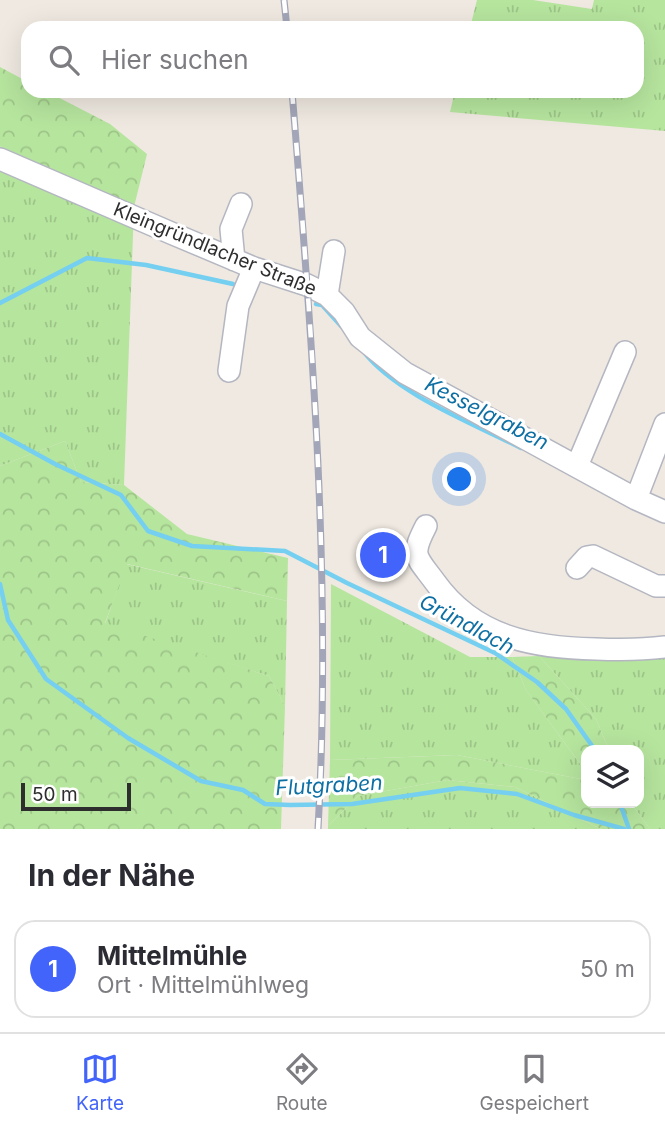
<!DOCTYPE html>
<html lang="de">
<meta charset="utf-8">
<style>
:root{--surface:#fff;--page:#f7f7f7;--text:#2b2b33;--muted:#7c7c81;--line:#e1e1e2;--accent:#4264fb}
body{margin:0;font-family:Inter,sans-serif;background:var(--page);color:var(--text)}
.controls{position:absolute;right:21px;bottom:21px;display:grid;overflow:hidden;border-radius:14px;box-shadow:0 7px 28px #0002}
.controls button{width:63px;height:63px;display:grid;place-items:center;padding:0;border:0;border-bottom:2px solid var(--line);background:var(--surface);color:var(--text);font:35px sans-serif}
.scale{position:absolute;left:21px;bottom:18px;width:110px;box-sizing:border-box;padding-left:7px;border:4px solid #2e2e2e;border-top:0;font-size:19px;line-height:24px;white-space:nowrap;color:#2e2e2e;-webkit-text-stroke:5px #fff;paint-order:stroke}
.you{position:absolute;left:460px;top:480px;width:24px;height:24px;margin:-18px;border:5px solid #fff;border-radius:50%;background:#1a73e8;box-shadow:0 0 0 10px #1a73e833}
.badge{display:grid;place-items:center;width:46px;height:46px;border-radius:50%;background:var(--accent);color:#fff;font-size:23px;font-weight:700}
.pin{position:absolute;translate:-50% -50%;border:4px solid #fff;box-shadow:0 2px 7px #0006}
.list{margin:0;padding:0;list-style:none}
h2{display:flex;justify-content:space-between;align-items:center;height:91px;margin:0;padding:0 28px;font-size:30px}
h2 small{font-size:23px;font-weight:400;color:var(--muted)}
.list li{display:grid;grid-template-columns:46px 1fr auto;gap:21px;align-items:center;box-sizing:border-box;height:98px;margin:0 14px 14px;padding:0 14px;border:2px solid var(--line);border-radius:21px}
.list b{display:block;font-size:26px;white-space:nowrap}
.list p{margin:0;font-size:23px;white-space:nowrap;color:var(--muted)}
.list em{font-size:23px;font-style:normal;color:var(--muted)}
.icon{flex:none;width:38px;height:38px;fill:none;stroke:currentColor;stroke-width:2;stroke-linecap:round;stroke-linejoin:round}
.map{position:relative;flex:none;width:665px;height:829px;overflow:hidden}
.search{position:absolute;background:var(--surface);box-shadow:0 7px 28px #0002;left:21px;right:21px;top:21px;height:77px;display:flex;align-items:center;gap:18px;box-sizing:border-box;padding:0 24px;border-radius:21px;color:var(--muted);font-size:26px}
.sheet{height:203px;background:var(--surface)}
nav{display:flex;justify-content:space-around;align-items:center;box-sizing:border-box;height:98px;border-top:2px solid var(--line);background:var(--surface);font-size:19px;color:var(--muted)}
nav a{display:grid;justify-items:center;gap:4px}
nav .on{color:var(--accent)}
.map>svg:first-child{display:block}
</style>
<div class="map">
<svg width="665" height="829" viewBox="0 0 665 829">
<defs>
<pattern id="grass-tufts" width="24" height="20" patternUnits="userSpaceOnUse" patternTransform="scale(1.75)"><rect width="24" height="20" fill="#b6e59e"/><path d="M3 7l-1-3M5 7V3M7 7l1-3M15 17l-1-3M17 17v-4M19 17l1-3" fill="none" stroke="#9dc588"/></pattern>
<pattern id="forest-crowns" width="20" height="18" patternUnits="userSpaceOnUse" patternTransform="scale(1.75)"><rect width="20" height="18" fill="#b6e59e"/><path d="M2 6a3 3 0 1 1 6 0M12 15a3 3 0 1 1 6 0" fill="none" stroke="#9dc588"/></pattern>
</defs>
<rect width="100%" height="100%" fill="#efe9e1"/>
<!-- grass -->
<path fill="url(#grass-tufts)" d="M477,0H533L592,9L594,0H665V131L450,112L455,91H637V28H470Z
M0,146L134,207L124,485L81,482L65,441L0,466Z
M126,564L287,601L285,706L269,676L105,624Z
M331,584L470,657H512L526,690L586,772V780L457,755L330,760Z
M665,652V829H650L631,803H639V750H609L596,719L539,656H644Z
M447,780L515,787L601,829H328V826L358,796Z"/>
<!-- forest -->
<path fill="url(#forest-crowns)" d="M0,67L28,82V91H46L110,124L147,154L134,207L0,146Z
M65,441L81,482L124,485L187,534L288,558L287,601L127,564L105,623L269,676L285,706L281,829H0V466Z
M539,656L596,719L609,750H586V772L526,690L512,657Z
M457,755L586,780V803H631L650,829H601L515,787L447,780L358,796L328,826L330,760Z"/>
<g fill="none" stroke-linecap="round" stroke-linejoin="round">
<!-- stream -->
<path stroke="#75cff0" stroke-width="4.5" d="M0,303L87,258L146,265L233,284
M316,304L322,305L341,326
M363,351C396,394 472,423 521,448
M0,434L55,464L121,495L148,531L192,546L285,551L347,583L495,653L537,682L566,709L595,750
M0,584L8,620L46,679L128,738L201,781L243,790L265,804L290,805L352,804L460,788L517,794L574,815L624,829
M620,803L629,829"/>
<!-- minor casing -->
<g stroke="#b4b7c1" stroke-width="24">
<path id="minor" d="M0,159L171,233L254,268L307,285L327,295L344,312L360,337L405,373L636,499L665,512
M234,260L231,229L241,204
M327,295L334,251
M229,371L238,306L254,268
M577,466L625,352
M636,499L665,424
M426,526C410,557 416,556 435,582C474,637 533,648 596,649C619,650 642,650 665,647
M577,568L587,557L593,556L656,586H665"/>
</g>
<!-- minor -->
<use href="#minor" stroke="#fff" stroke-width="21"/>
<!-- rail casing -->
<g stroke="#a3a6b8" stroke-width="7">
<path id="rail" d="M284,0L287,28
M292,91C312,336 332,583 318,829"/>
</g>
<!-- rail -->
<use href="#rail" stroke="#fff" stroke-width="4.5" stroke-dasharray="13" stroke-linecap="butt"/>
</g>
<g text-anchor="middle" dominant-baseline="central" stroke-width="6" stroke-linejoin="round" paint-order="stroke">
<!-- street labels -->
<g font-size="19" fill="#2e2e2e" stroke="#fff">
<text transform="translate(215 249) rotate(22)">Kleingründlacher Straße</text>
</g>
<!-- water labels -->
<g font-size="21" font-style="italic" fill="#0d6fa3" stroke="#fff">
<text transform="translate(487 413) rotate(27)">Kesselgraben</text>
<text transform="translate(467 624) rotate(28)">Gründlach</text>
<text transform="translate(329 785) rotate(-3)">Flutgraben</text>
</g>
</g>
</svg>
<div class="controls">
<button><svg class="icon" aria-label="layers" viewBox="0 0 24 24"><path d="M12 4l9 5-9 5-9-5zM3 14l9 5 9-5"/></svg></button>
</div>
<div class="scale">50 m</div>
<div class="you"></div>
<div class="pin badge" style="left:383px;top:555px">1</div>
<div class="search"><svg class="icon" aria-label="search" viewBox="0 0 24 24"><circle cx="10" cy="10" r="6"/><path d="M15 15l6 6"/></svg>Hier suchen</div>
</div>
<section class="sheet">
<h2>In der Nähe<small></small></h2>
<ul class="list">
<li><span class="badge">1</span><div><b>Mittelmühle</b><p>Ort · Mittelmühlweg</p></div><em>50 m</em></li>
</ul>
</section>
<nav>
<a class="on"><svg class="icon" aria-label="map" viewBox="0 0 24 24"><path d="M3 6l6-2 6 2 6-2v14l-6 2-6-2-6 2zM9 4v14M15 6v14"/></svg>Karte</a>
<a><svg class="icon" aria-label="directions" viewBox="0 0 24 24"><path d="M12 3l9 9-9 9-9-9zM9 14v-3h6M13 9l2 2-2 2"/></svg>Route</a>
<a><svg class="icon" aria-label="saved" viewBox="0 0 24 24"><path d="M7 4h10v16l-5-4-5 4z"/></svg>Gespeichert</a>
</nav>
